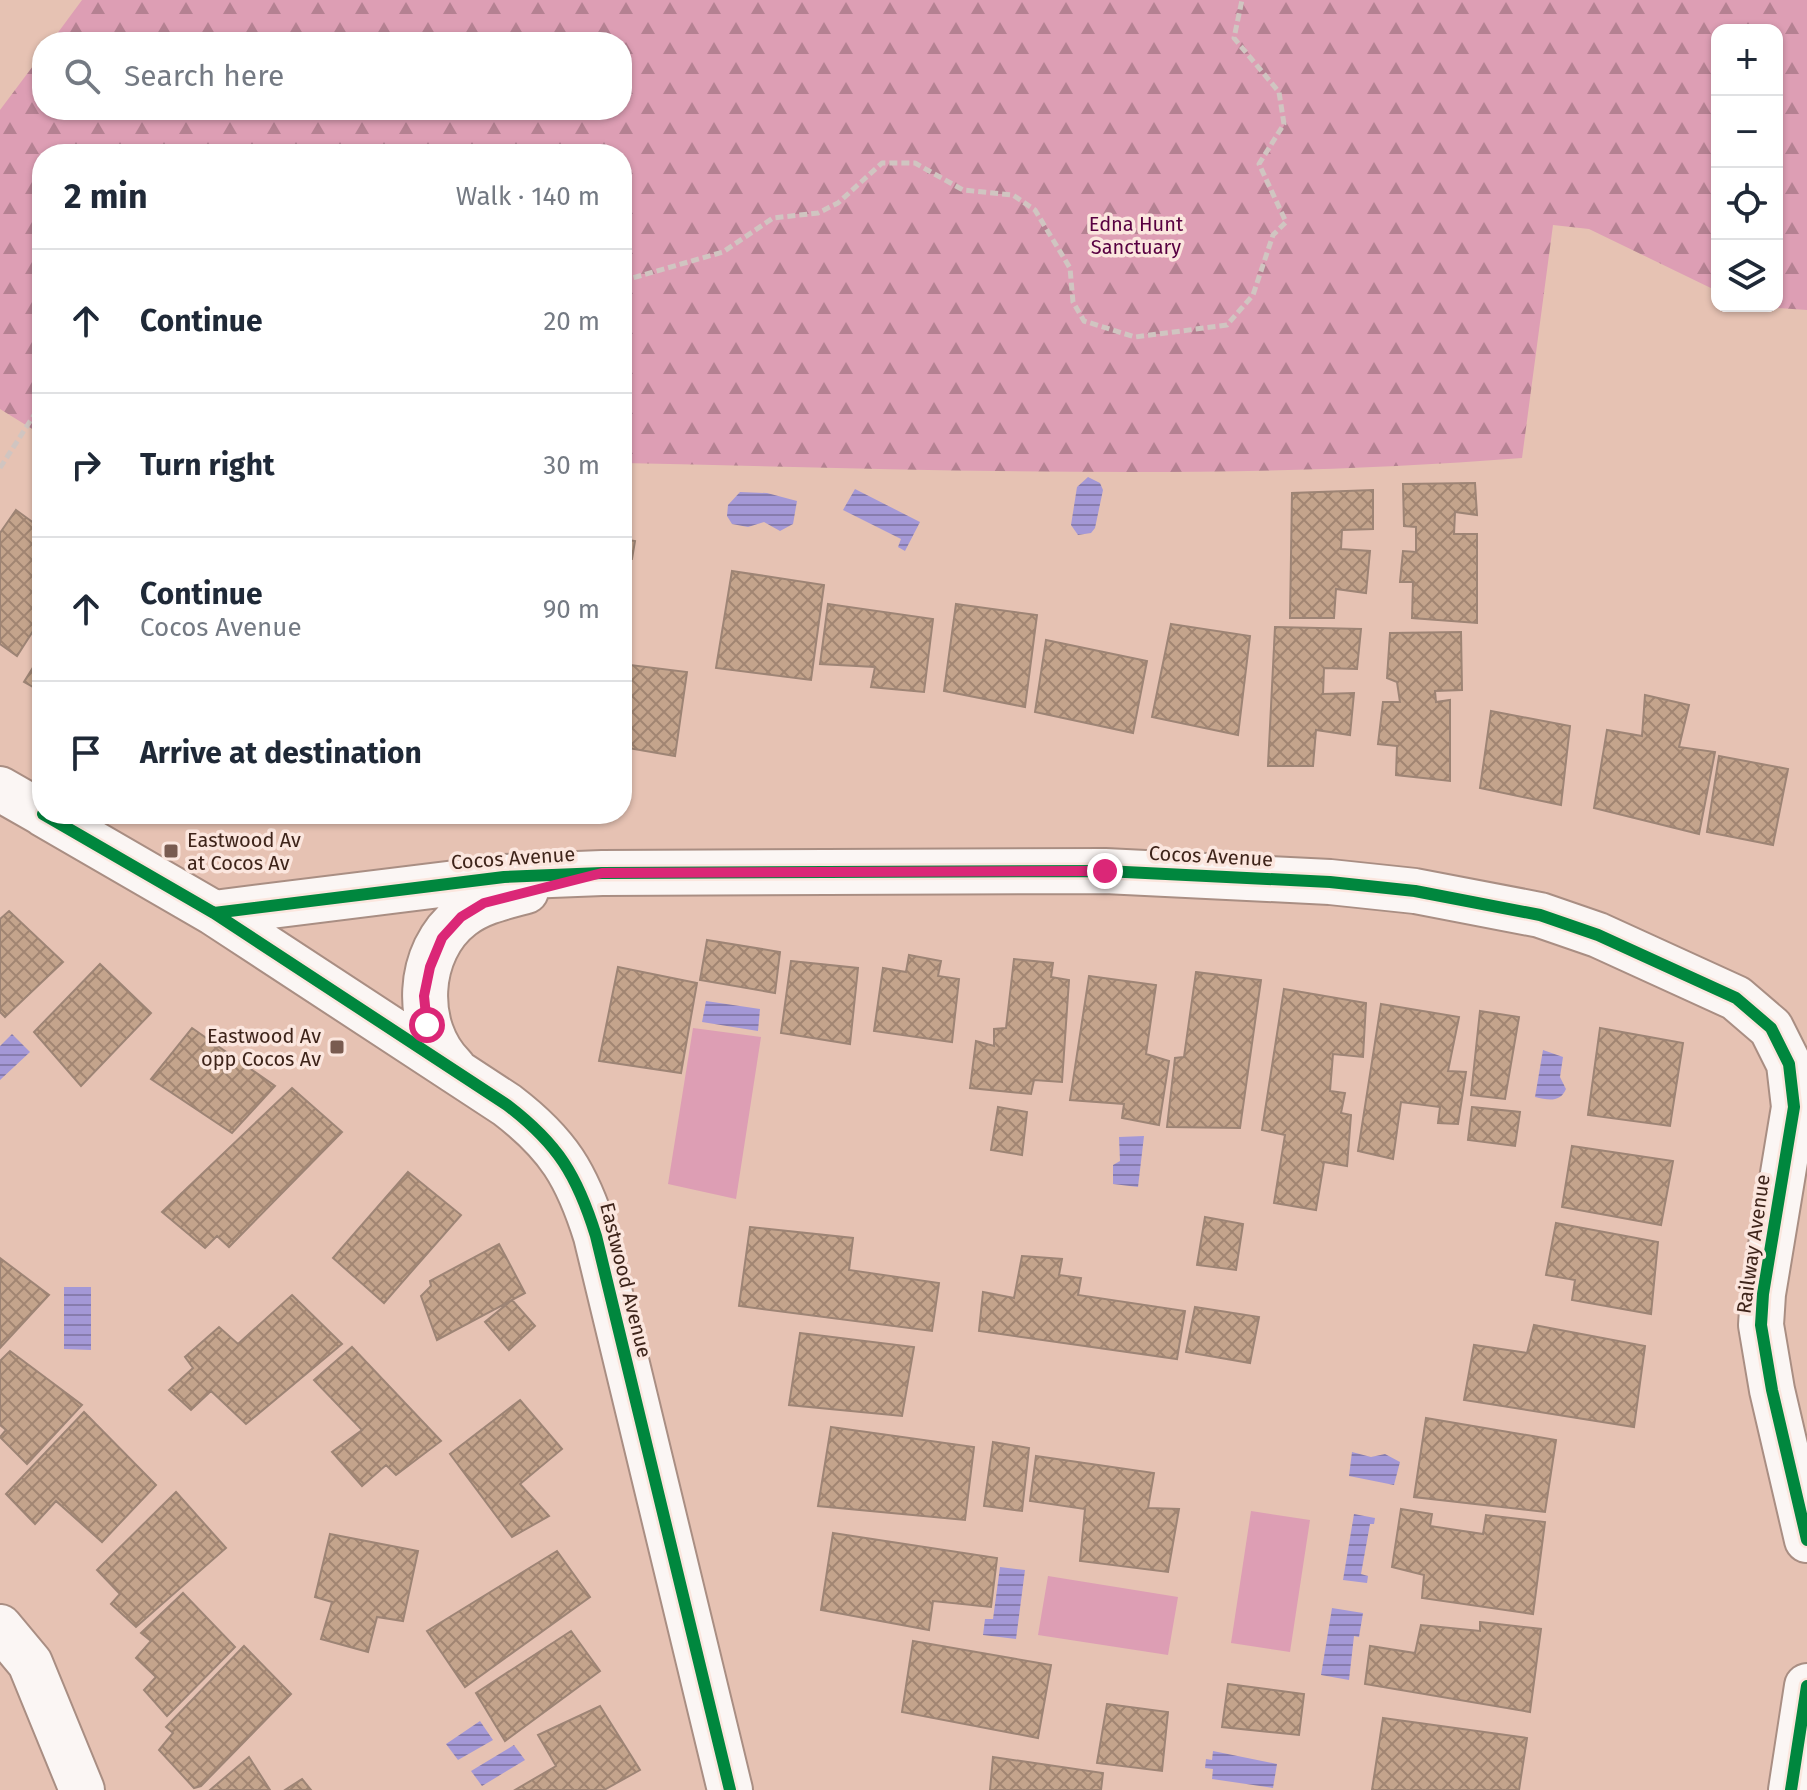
<!DOCTYPE html>
<meta charset="utf-8">
<style>
:root{--surface:#fff;--page:#f2f2f3;--text:#1f2937;--muted:#747a83;--line:#e0e1e3}
body{margin:0;font-family:"Fira Sans",sans-serif;background:var(--page);color:var(--text)}
.controls{position:absolute;right:24px;top:24px;display:grid;overflow:hidden;border-radius:16px;box-shadow:0 2px 6px #0004}
.controls button{width:72px;height:72px;display:grid;place-items:center;padding:0;border:0;border-bottom:2px solid var(--line);background:var(--surface);color:var(--text);font:40px sans-serif}
.stop{position:absolute;width:24px;height:24px;margin:-18px;border:6px solid #db2777;border-radius:50%;background:#fff}
.stop.end{background:#db2777;border-color:#fff;box-shadow:0 2px 8px #0008}
.list{margin:0;padding:0;list-style:none}
h2{display:flex;justify-content:space-between;align-items:center;height:104px;margin:0;padding:0 32px;font-size:34px}
h2 small{font-size:26px;font-weight:400;color:var(--muted)}
.list li{display:grid;grid-template-columns:52px 1fr auto;gap:24px;align-items:center;box-sizing:border-box;height:144px;padding:0 32px;border-top:2px solid var(--line)}
.list b{display:block;font-size:30px;white-space:nowrap}
.list p{margin:0;font-size:26px;white-space:nowrap;color:var(--muted)}
.list em{font-size:26px;font-style:normal;color:var(--muted)}
.icon{flex:none;width:44px;height:44px;fill:none;stroke:currentColor;stroke-width:2;stroke-linecap:round;stroke-linejoin:round}
.map{position:relative;flex:none;width:1807px;height:1790px;overflow:hidden}
.search{position:absolute;background:var(--surface);box-shadow:0 2px 6px #0004;left:32px;top:32px;width:600px;height:88px;display:flex;align-items:center;gap:20px;box-sizing:border-box;padding:0 28px;border-radius:32px;color:var(--muted);font-size:30px}
.panel{position:absolute;background:var(--surface);box-shadow:0 2px 6px #0004;left:32px;top:144px;width:600px;height:680px;border-radius:32px}
.map>svg:first-child{display:block}
</style>
<div class="map">
<svg width="1807" height="1790" viewBox="0 0 1807 1790">
<defs>
<pattern id="forest-firs" width="22" height="20" patternUnits="userSpaceOnUse" patternTransform="scale(2)"><rect width="22" height="20" fill="#dd9eb4"/><path d="M5 1l3.5 6h-7zM16 11l3.5 6h-7z" fill="#b58192"/></pattern>
<pattern id="water-rules" width="6" height="5" patternUnits="userSpaceOnUse" patternTransform="scale(2)"><rect width="6" height="5" fill="#a498d6"/><path d="M0 2.5h6" fill="none" stroke="#877cad"/></pattern>
<pattern id="building-cross-hatch" width="8" height="8" patternUnits="userSpaceOnUse" patternTransform="scale(2)"><rect width="8" height="8" fill="#c4a48c"/><path d="M0 0l8 8M0 8l8-8" fill="none" stroke="#a18572"/></pattern>
</defs>
<rect width="100%" height="100%" fill="#e6c2b3"/>
<!-- green -->
<path fill="#dd9eb4" d="M693,1028L761,1037L736,1199L668,1184Z
M1251,1511L1310,1520L1290,1652L1231,1643Z
M1048,1576L1178,1597L1168,1655L1038,1635Z"/>
<!-- forest -->
<path fill="url(#forest-firs)" d="M82,0H1807V310L1747,306H1777V30H1717V291L1589,229L1553,225L1522,458C1222,482 922,469 622,463V154H42V435L0,409V110L42,54V110H622V42H51Z"/>
<!-- water -->
<path fill="url(#water-rules)" d="M1088,477L1100,483L1103,490L1095,528L1091,533L1078,535L1071,525L1077,487Z
M855,489L920,522L905,551L898,547L901,539L843,510Z
M740,492L767,493L797,501L793,524L780,531L764,522L748,527L732,524L727,516L728,505Z
M706,1001L760,1009L758,1031L702,1022Z
M12,1034L30,1052L0,1080V1046Z
M1543,1050L1563,1057L1560,1077L1566,1089C1560,1103 1548,1100 1535,1097Z
M1144,1136L1138,1187L1113,1184V1165L1120,1161L1119,1137Z
M91,1287V1350L64,1349V1287Z
M1352,1452L1371,1457L1385,1454L1400,1462L1394,1485L1349,1476Z
M1354,1514L1375,1518L1374,1524H1370L1361,1574L1368,1576L1367,1583L1343,1580Z
M1000,1567L1025,1570L1016,1639L983,1635L985,1619H993Z
M1332,1608L1363,1613L1359,1637L1354,1636L1349,1680L1321,1675Z
M480,1721L493,1740L458,1760L446,1744Z
M514,1745L525,1760L482,1786L471,1771Z
M1213,1751L1277,1764L1273,1788L1212,1779L1213,1769L1205,1768L1206,1759L1212,1760Z"/>
<!-- building -->
<path fill="url(#building-cross-hatch)" stroke="#9d8475" stroke-width="2" d="M1475,483L1477,515L1455,512L1454,534H1477V623L1412,618L1413,582H1400L1403,551L1416,552V527L1404,526L1403,484Z
M1373,490V529L1342,530L1341,549L1370,551L1366,593L1336,589L1334,618H1290L1292,493Z
M16,510L42,529V617L17,656L0,644V533Z
M622,539L635,541L632,559L622,558Z
M732,571L824,585L811,680L716,668Z
M828,604L933,619L924,692L871,687L875,667L820,664Z
M956,604L1037,615L1025,707L944,691Z
M1171,624L1250,636L1238,735L1152,717Z
M1275,627L1361,629L1357,669L1324,668L1323,694L1354,693L1350,735L1316,730L1313,766H1268Z
M1461,632L1462,690L1435,691L1436,702L1450,700V781L1396,775L1397,746L1378,744L1383,702H1400L1397,682L1387,678L1390,633Z
M1046,640L1147,661L1133,733L1035,712Z
M42,653V692L24,682Z
M622,664L687,672L675,756L622,747Z
M1645,695L1689,705L1679,747L1715,752L1699,834L1594,808L1607,730L1642,736Z
M1491,711L1570,726L1561,805L1480,788Z
M1719,756L1788,769L1773,845L1707,832Z
M9,911L63,962L5,1017L0,1012V919Z
M707,940L780,952L775,993L700,980Z
M909,955L941,961L938,976L959,979L952,1042L874,1031L883,968L906,972Z
M1014,959L1053,963L1051,977L1069,980L1062,1082L1034,1080L1031,1094L970,1088L976,1041L994,1046V1029L1006,1028Z
M791,961L858,968L850,1044L781,1033Z
M100,964L151,1013L81,1086L34,1032Z
M618,967L697,983L681,1073L599,1061Z
M1196,972L1261,980L1240,1128L1167,1127L1175,1058L1184,1057Z
M1089,976L1156,985L1146,1054L1169,1061L1159,1125L1122,1118L1124,1104L1070,1100Z
M1284,989L1366,1003L1363,1057L1333,1054L1330,1091L1345,1093L1341,1113L1351,1115L1347,1166L1324,1162L1316,1210L1274,1203L1285,1135L1262,1130Z
M1381,1004L1459,1017L1448,1071L1466,1072L1458,1124L1438,1123L1440,1107L1401,1102L1393,1159L1358,1151Z
M1480,1011L1519,1017L1505,1099L1471,1095Z
M192,1028L275,1086L232,1133L151,1079Z
M1600,1028L1683,1043L1670,1126L1588,1115Z
M292,1088L342,1132L229,1247L217,1236L205,1248L162,1212Z
M998,1107L1027,1112L1022,1155L991,1150Z
M1472,1107L1520,1112L1515,1146L1468,1140Z
M1572,1146L1673,1161L1661,1225L1562,1207Z
M408,1172L461,1215L384,1303L333,1258Z
M1205,1217L1243,1224L1236,1270L1197,1265Z
M1556,1223L1658,1242L1651,1314L1572,1300L1575,1280L1546,1275Z
M750,1227L853,1238L849,1270L939,1283L932,1331L739,1306Z
M499,1244L525,1293L437,1340L421,1296L431,1286L430,1281Z
M1022,1256L1062,1259L1059,1275L1081,1278L1078,1295L1185,1311L1177,1359L979,1331L983,1292L1014,1298Z
M0,1258L49,1295L0,1348Z
M292,1295L342,1344L246,1424L211,1391L191,1410L169,1390L193,1368L185,1357L219,1327L238,1344Z
M512,1300L535,1326L509,1350L485,1322Z
M1195,1307L1259,1317L1250,1363L1186,1352Z
M1534,1325L1645,1346L1634,1427L1464,1400L1474,1345L1527,1353Z
M800,1333L914,1347L902,1416L789,1405Z
M352,1347L441,1441L396,1475L386,1465L362,1486L332,1452L362,1430L314,1380Z
M10,1351L82,1405L27,1464L0,1437L6,1430L0,1425V1361Z
M520,1400L562,1449L520,1484L549,1516L512,1537L450,1454Z
M84,1412L156,1485L102,1542L56,1501L35,1524L6,1494Z
M1426,1418L1556,1440L1545,1512L1414,1497Z
M831,1427L974,1447L965,1520L818,1506Z
M993,1442L1029,1448L1022,1511L984,1506Z
M1036,1456L1154,1473L1148,1508L1179,1509L1168,1572L1080,1561L1085,1509L1030,1501Z
M176,1492L226,1548L136,1627L111,1604L120,1594L97,1570Z
M1401,1509L1432,1514L1430,1526L1483,1534L1486,1515L1545,1522L1533,1614L1422,1598L1424,1575L1392,1567Z
M833,1533L997,1558L991,1607L933,1601L929,1630L821,1610Z
M330,1534L418,1551L403,1621L377,1617L368,1652L321,1639L332,1602L315,1597Z
M557,1551L590,1597L465,1687L427,1631Z
M183,1593L235,1647L167,1716L144,1690L156,1677L136,1658L151,1641L141,1633Z
M1480,1622L1541,1629L1530,1712L1365,1684L1370,1646L1415,1653L1421,1625L1480,1631Z
M571,1631L600,1671L505,1741L476,1693Z
M913,1641L1051,1665L1038,1738L902,1712Z
M244,1646L291,1694L201,1786L194,1788L159,1750L173,1733L166,1727Z
M1228,1684L1304,1694L1299,1735L1222,1727Z
M1107,1704L1168,1712L1162,1771L1097,1763Z
M600,1706L640,1770L604,1790H515L556,1766L538,1735Z
M1383,1718L1527,1738L1519,1790H1372Z
M249,1757L270,1790H210Z
M993,1757L1103,1773L1101,1790H990Z
M302,1779L311,1790H285Z"/>
<g fill="none" stroke-linecap="round" stroke-linejoin="round">
<!-- minor casing -->
<g stroke="#a98e83" stroke-width="48">
<path id="minor" d="M0,789L42,813
M43,814L214,913L507,1105C558,1144 577,1175 596,1236L730,1790
M214,913L504,877L602,873L1105,871L1330,882L1415,891L1540,915L1598,935L1736,998L1771,1028L1789,1064L1794,1107L1763,1294L1761,1325L1772,1390L1807,1540
M453,1067C413,1028 416,951 462,916C480,902 504,897 526,891
M0,1627L30,1663L82,1790
M1791,1790L1807,1686"/>
</g>
<!-- path -->
<path stroke="#d0c5c1" stroke-width="5" stroke-dasharray="8 4" stroke-linecap="butt" d="M622,281L723,252L773,218L818,213L838,203L882,163H915L963,190L1013,195L1035,210L1070,268L1073,302L1084,321L1135,337L1227,325L1253,295L1273,235L1286,222L1259,164L1284,124L1279,92L1234,38L1242,0
M0,468L36,412H42"/>
<!-- minor -->
<use href="#minor" stroke="#fbf6f4" stroke-width="44"/>
<!-- cycleway casing -->
<g stroke="#fbe6de" stroke-width="17">
<path id="cycleway" d="M43,814L214,913L507,1105C558,1144 577,1175 596,1236L730,1790
M214,913L504,877L602,873L1105,871L1330,882L1415,891L1540,915L1598,935L1736,998L1771,1028L1789,1064L1794,1107L1763,1294L1761,1325L1772,1390L1807,1540
M1791,1790L1807,1686"/>
</g>
<!-- cycleway -->
<use href="#cycleway" stroke="#00873e" stroke-width="12"/>
</g>
<g fill="none" stroke-linecap="round" stroke-linejoin="round">
<!-- route -->
<path stroke="#db2777" stroke-width="10" d="M427,1025L424,996L430,967L442,938L461,917L484,903L602,873L1105,871"/>
</g>
<!-- markers -->
<g fill="#795b50" stroke="#fbe6de" stroke-width="3">
<rect x="163" y="843" width="16" height="16" rx="4"/>
<rect x="329" y="1039" width="16" height="16" rx="4"/>
</g>
<g text-anchor="middle" dominant-baseline="central" stroke-width="7" stroke-linejoin="round" paint-order="stroke">
<!-- park labels -->
<g font-size="20" fill="#580041" stroke="#fbe6de">
<text x="1136" y="224">Edna Hunt<tspan x="1136" dy="23">Sanctuary</tspan></text>
</g>
<!-- poi labels -->
<g font-size="20" fill="#3e241a" stroke="#fbe6de" text-anchor="start">
<text x="187" y="840">Eastwood Av<tspan x="187" dy="23">at Cocos Av</tspan></text>
<text x="321" y="1036" text-anchor="end">Eastwood Av<tspan x="321" dy="23">opp Cocos Av</tspan></text>
</g>
<!-- street labels -->
<g font-size="20" fill="#3e241a" stroke="#fbe6de">
<text transform="translate(1211 856) rotate(3)">Cocos Avenue</text>
<text transform="translate(513 858) rotate(-4)">Cocos Avenue</text>
<text transform="translate(1753 1244) rotate(-82)">Railway Avenue</text>
<text transform="translate(626 1280) rotate(76)">Eastwood Avenue</text>
</g>
</g>
</svg>
<div class="controls">
<button>+</button>
<button>−</button>
<button><svg class="icon" aria-label="locate" viewBox="0 0 24 24"><circle cx="12" cy="12" r="6"/><path d="M12 2v4M12 18v4M2 12h4M18 12h4"/></svg></button>
<button><svg class="icon" aria-label="layers" viewBox="0 0 24 24"><path d="M12 4l9 5-9 5-9-5zM3 14l9 5 9-5"/></svg></button>
</div>
<div class="stop" style="left:427px;top:1025px"></div>
<div class="stop end" style="left:1105px;top:871px"></div>
<div class="search"><svg class="icon" aria-label="search" viewBox="0 0 24 24"><circle cx="10" cy="10" r="6"/><path d="M15 15l6 6"/></svg>Search here</div>
<section class="panel">
<h2>2 min<small>Walk · 140 m</small></h2>
<ul class="list">
<li><svg class="icon" aria-label="ahead" viewBox="0 0 24 24"><path d="M12 20V5M6 11l6-6 6 6"/></svg><div><b>Continue</b></div><em>20 m</em></li>
<li><svg class="icon" aria-label="right" viewBox="0 0 24 24"><path d="M7 20v-9h11M14 6l5 5-5 5"/></svg><div><b>Turn right</b></div><em>30 m</em></li>
<li><svg class="icon" aria-label="ahead" viewBox="0 0 24 24"><path d="M12 20V5M6 11l6-6 6 6"/></svg><div><b>Continue</b><p>Cocos Avenue</p></div><em>90 m</em></li>
<li><svg class="icon" aria-label="arrive" viewBox="0 0 24 24"><path d="M6 21V4h12l-3 4 3 4H6"/></svg><div><b>Arrive at destination</b></div></li>
</ul>
</section>
</div>
